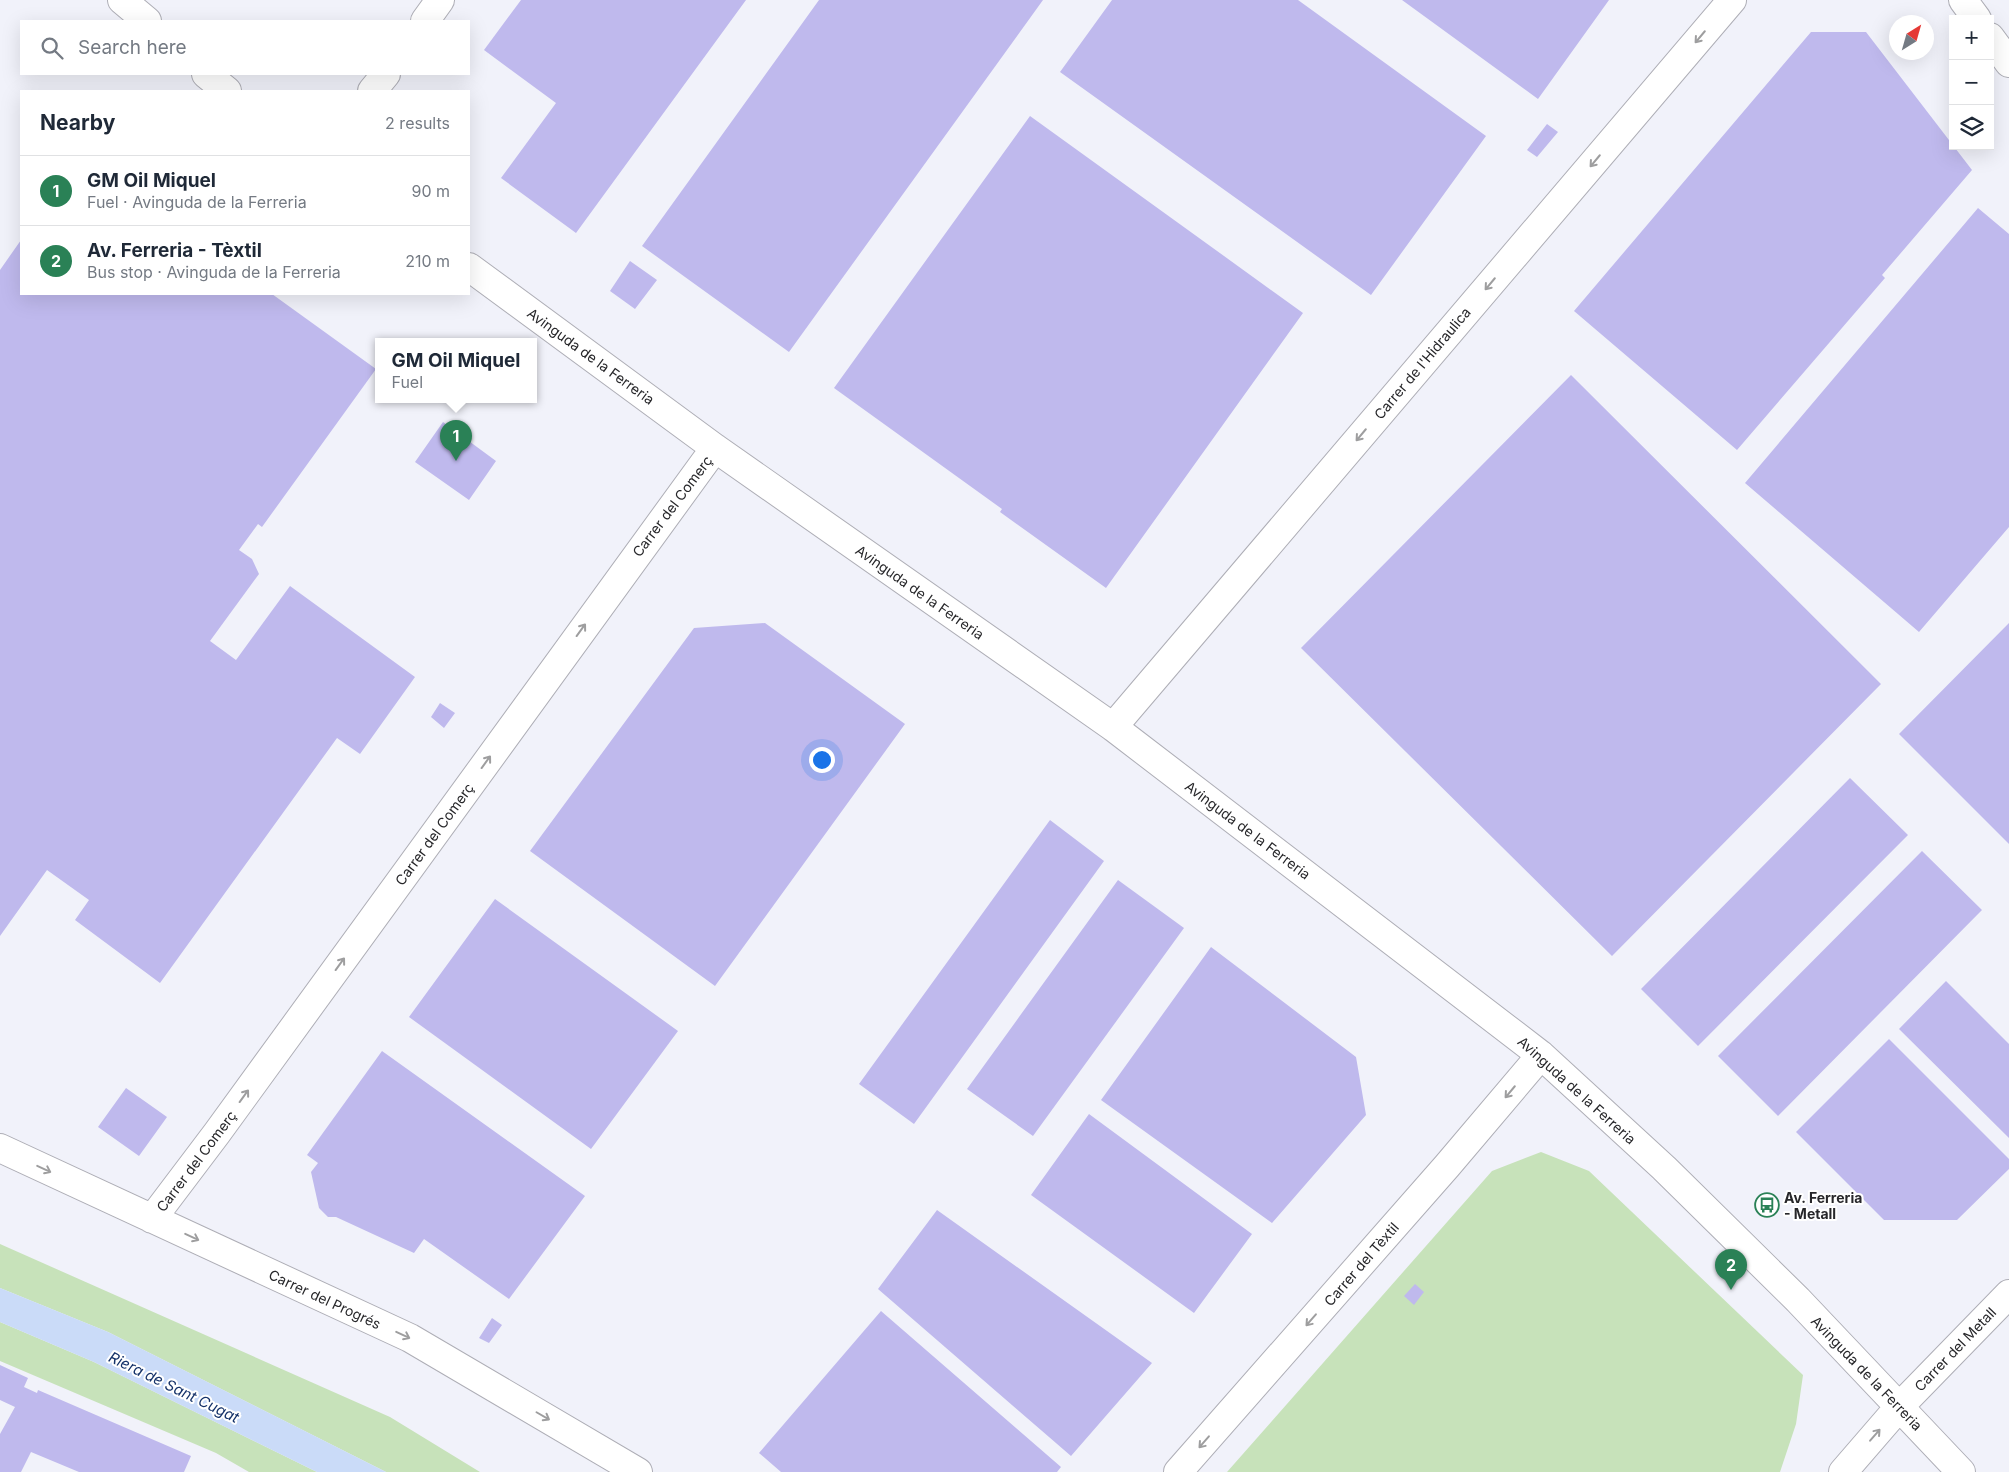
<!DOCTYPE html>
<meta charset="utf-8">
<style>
:root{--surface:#fff;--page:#f6f6f7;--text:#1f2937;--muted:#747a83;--line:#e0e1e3;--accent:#2a8156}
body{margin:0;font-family:Inter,sans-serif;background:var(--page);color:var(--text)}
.controls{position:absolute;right:15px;top:15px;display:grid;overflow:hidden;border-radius:0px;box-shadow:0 5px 20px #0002}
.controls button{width:45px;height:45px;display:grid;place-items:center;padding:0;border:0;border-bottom:1px solid var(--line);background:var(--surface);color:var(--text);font:25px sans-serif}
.compass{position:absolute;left:1889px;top:15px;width:45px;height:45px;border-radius:50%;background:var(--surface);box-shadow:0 5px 20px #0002;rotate:37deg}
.you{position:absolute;left:821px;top:759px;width:18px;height:18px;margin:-12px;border:4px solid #fff;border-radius:50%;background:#1a73e8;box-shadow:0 0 0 8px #1a73e833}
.badge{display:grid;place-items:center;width:32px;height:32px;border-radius:50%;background:var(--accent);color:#fff;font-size:16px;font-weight:700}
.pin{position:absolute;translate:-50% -41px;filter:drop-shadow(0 1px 2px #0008)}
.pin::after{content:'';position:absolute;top:26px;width:18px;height:15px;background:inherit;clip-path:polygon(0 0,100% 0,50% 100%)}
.popup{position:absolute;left:375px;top:338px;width:162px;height:65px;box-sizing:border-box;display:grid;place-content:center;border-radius:0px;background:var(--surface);filter:drop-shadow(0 1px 4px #0005);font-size:16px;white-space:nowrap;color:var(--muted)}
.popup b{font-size:19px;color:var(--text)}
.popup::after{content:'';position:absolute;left:50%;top:100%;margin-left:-10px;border:10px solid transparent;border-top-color:var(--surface)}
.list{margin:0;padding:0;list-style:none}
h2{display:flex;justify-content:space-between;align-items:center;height:65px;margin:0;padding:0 20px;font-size:21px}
h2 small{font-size:16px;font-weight:400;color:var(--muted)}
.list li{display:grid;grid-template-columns:32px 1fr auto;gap:15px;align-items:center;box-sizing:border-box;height:70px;padding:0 20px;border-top:1px solid var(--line)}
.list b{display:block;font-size:19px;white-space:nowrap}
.list p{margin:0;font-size:16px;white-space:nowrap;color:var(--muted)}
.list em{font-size:16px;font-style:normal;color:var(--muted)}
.icon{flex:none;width:28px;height:28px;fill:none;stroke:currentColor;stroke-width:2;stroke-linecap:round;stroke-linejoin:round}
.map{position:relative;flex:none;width:2009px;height:1472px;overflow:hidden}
.search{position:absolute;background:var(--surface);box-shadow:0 5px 20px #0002;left:20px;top:20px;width:450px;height:55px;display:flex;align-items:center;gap:12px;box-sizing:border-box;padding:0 18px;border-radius:0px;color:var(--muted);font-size:19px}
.panel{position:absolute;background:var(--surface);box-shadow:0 5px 20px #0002;left:20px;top:90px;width:450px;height:205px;border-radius:0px}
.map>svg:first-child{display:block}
</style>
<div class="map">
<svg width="2009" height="1472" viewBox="0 0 2009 1472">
<rect width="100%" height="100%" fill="#f1f2fa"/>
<!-- green -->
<path fill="#c7e2ba" d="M1541,1152L1589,1171L1803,1375L1796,1424L1780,1472H1227L1492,1171Z
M0,1244L390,1417L480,1472H386L108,1332L0,1288Z
M0,1322L94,1362L317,1472H249L216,1453L0,1361Z"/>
<!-- water -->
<path fill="#cadbf8" d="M0,1288L108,1332L386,1472H317L94,1362L0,1322Z"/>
<!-- building -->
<path fill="#bfb9ed" d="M521,0H746L576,233L501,178L556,103L484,50Z
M819,0H1043L789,352L642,246Z
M1112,0H1298L1486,136L1371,295L1060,72Z
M1402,0H1609L1538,99Z
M1811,32H1866L1972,170L1882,275L1885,278L1737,450L1574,311Z
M1030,116L1303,313L1106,588L1000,512L1002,509L834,388Z
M1547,124L1558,132L1537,157L1527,150Z
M1978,208L2009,234V527L1919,632L1745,483Z
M21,240V294H272L376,369L262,527L258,524L239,550L252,559L259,574L210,641L236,660L290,586L415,677L360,754L337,738L160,983L75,920L89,900L47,870L0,936V270Z
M630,261L657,280L635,309L610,291Z
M1571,375L1881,684L1612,956L1301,648Z
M443,422L496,461L469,500L415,462Z
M765,623L905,724L715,986L530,851L694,628Z
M2009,623V844L1899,734Z
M440,703L455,713L444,728L431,717Z
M1850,778L1908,835L1698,1046L1641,989Z
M1050,820L1104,861L914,1124L859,1084Z
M1922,851L1982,910L1778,1116L1718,1056Z
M1118,880L1184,928L1033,1136L967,1089Z
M495,899L678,1031L591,1149L409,1017Z
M1211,947L1356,1057L1366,1115L1272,1223L1101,1100Z
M1946,981L2009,1044V1138L1899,1029Z
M1889,1039L2009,1159V1169L1957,1220H1884L1796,1132Z
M382,1051L585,1196L509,1299L424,1239L414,1253L336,1217H328L319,1208L311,1172L318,1163L307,1155Z
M126,1088L167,1117L139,1156L98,1127Z
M1089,1114L1252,1234L1194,1313L1031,1195Z
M937,1210L1152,1363L1071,1456L878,1289Z
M1415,1284L1424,1292L1414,1305L1404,1296Z
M881,1311L1061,1467L1057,1472H781L759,1453Z
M492,1318L502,1325L489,1343L479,1338Z
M0,1365L28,1378L24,1387L37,1393L38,1390L191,1456L184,1472H79L31,1452L21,1472H0V1434L15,1407L0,1400Z"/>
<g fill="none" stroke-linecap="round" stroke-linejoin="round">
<!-- minor casing -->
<g stroke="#aeaeb6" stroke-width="30">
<path id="minor" d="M122,0L147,21
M1963,0L1977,19
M425,21L440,0
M1990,37L2009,63
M206,74L227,91
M372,91L386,74
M469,267L715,448L1113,727L1541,1055L1664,1168L1798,1300L1961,1472
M1113,727L1732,0
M0,1148L410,1338L638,1472
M152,1219L217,1133L715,448
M1178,1472L1447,1166L1541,1055
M1843,1472L1900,1406L2009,1294"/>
</g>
<!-- minor -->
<use href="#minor" stroke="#fff" stroke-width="28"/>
</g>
<!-- one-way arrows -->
<defs><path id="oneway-shaft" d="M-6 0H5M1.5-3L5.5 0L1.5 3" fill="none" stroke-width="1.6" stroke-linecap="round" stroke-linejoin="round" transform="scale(1.25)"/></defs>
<g stroke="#9e9e9f">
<use href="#oneway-shaft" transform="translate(1700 37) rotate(130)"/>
<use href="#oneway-shaft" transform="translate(1595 161) rotate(130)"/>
<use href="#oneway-shaft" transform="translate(1490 284) rotate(130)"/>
<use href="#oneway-shaft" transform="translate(1361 435) rotate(130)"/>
<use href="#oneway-shaft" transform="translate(581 630) rotate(-54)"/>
<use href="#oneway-shaft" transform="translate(486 762) rotate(-54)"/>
<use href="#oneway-shaft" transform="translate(340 964) rotate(-54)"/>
<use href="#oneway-shaft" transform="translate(1510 1092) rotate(130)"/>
<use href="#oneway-shaft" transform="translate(244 1096) rotate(-54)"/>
<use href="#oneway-shaft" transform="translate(44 1169) rotate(25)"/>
<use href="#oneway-shaft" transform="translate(192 1237) rotate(25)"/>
<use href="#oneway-shaft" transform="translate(1311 1320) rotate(131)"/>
<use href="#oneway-shaft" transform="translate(403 1335) rotate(25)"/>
<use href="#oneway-shaft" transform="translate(543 1416) rotate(30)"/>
<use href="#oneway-shaft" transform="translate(1875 1435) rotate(-49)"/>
<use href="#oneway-shaft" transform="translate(1204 1442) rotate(131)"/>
</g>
<!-- icons -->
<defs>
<g id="bus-ring" transform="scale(1.25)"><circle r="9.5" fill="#fff" stroke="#2a8156" stroke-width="1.5"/><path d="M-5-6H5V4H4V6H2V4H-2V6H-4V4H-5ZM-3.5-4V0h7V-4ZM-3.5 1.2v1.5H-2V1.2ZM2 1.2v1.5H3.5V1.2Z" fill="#2a8156"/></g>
</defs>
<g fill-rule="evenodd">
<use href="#bus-ring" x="1767" y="1205"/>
</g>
<g text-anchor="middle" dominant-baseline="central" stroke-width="4" stroke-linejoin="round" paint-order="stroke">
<!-- street labels -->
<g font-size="14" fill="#27272a" stroke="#fff">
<text transform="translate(591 356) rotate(36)">Avinguda de la Ferreria</text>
<text transform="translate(1422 363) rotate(-50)">Carrer de l'Hidraulica</text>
<text transform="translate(672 506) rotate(-53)">Carrer del Comerç</text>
<text transform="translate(920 592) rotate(35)">Avinguda de la Ferreria</text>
<text transform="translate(1248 830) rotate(37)">Avinguda de la Ferreria</text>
<text transform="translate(434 834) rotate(-54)">Carrer del Comerç</text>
<text transform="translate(1577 1090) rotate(42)">Avinguda de la Ferreria</text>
<text transform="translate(196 1161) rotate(-53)">Carrer del Comerç</text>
<text transform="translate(1361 1264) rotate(-49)">Carrer del Tèxtil</text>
<text transform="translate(325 1299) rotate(25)">Carrer del Progrés</text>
<text transform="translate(1955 1349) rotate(-46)">Carrer del Metall</text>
<text transform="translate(1867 1373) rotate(46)">Avinguda de la Ferreria</text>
</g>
<!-- poi labels -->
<g font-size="14" font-weight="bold" fill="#27272a" stroke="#fff" text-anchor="start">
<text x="1784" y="1197">Av. Ferreria<tspan x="1784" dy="16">- Metall</tspan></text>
</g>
<!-- water labels -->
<g font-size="15" font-style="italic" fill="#153269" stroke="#fff">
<text transform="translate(174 1387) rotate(26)">Riera de Sant Cugat</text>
</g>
</g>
</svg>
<div class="controls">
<button>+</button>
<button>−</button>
<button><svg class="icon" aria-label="layers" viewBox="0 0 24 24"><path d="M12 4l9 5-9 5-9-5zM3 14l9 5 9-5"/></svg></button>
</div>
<svg class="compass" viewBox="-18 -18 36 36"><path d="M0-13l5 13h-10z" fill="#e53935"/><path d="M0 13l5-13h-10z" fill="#747a83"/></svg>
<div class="you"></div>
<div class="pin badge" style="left:456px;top:461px">1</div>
<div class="popup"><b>GM Oil Miquel</b>Fuel</div>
<div class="pin badge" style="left:1731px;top:1290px">2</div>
<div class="search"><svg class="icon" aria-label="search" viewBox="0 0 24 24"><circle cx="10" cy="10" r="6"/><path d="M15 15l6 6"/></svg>Search here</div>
<section class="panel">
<h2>Nearby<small>2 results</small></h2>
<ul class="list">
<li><span class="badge">1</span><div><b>GM Oil Miquel</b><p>Fuel · Avinguda de la Ferreria</p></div><em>90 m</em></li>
<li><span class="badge">2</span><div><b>Av. Ferreria - Tèxtil</b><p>Bus stop · Avinguda de la Ferreria</p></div><em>210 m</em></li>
</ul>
</section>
</div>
